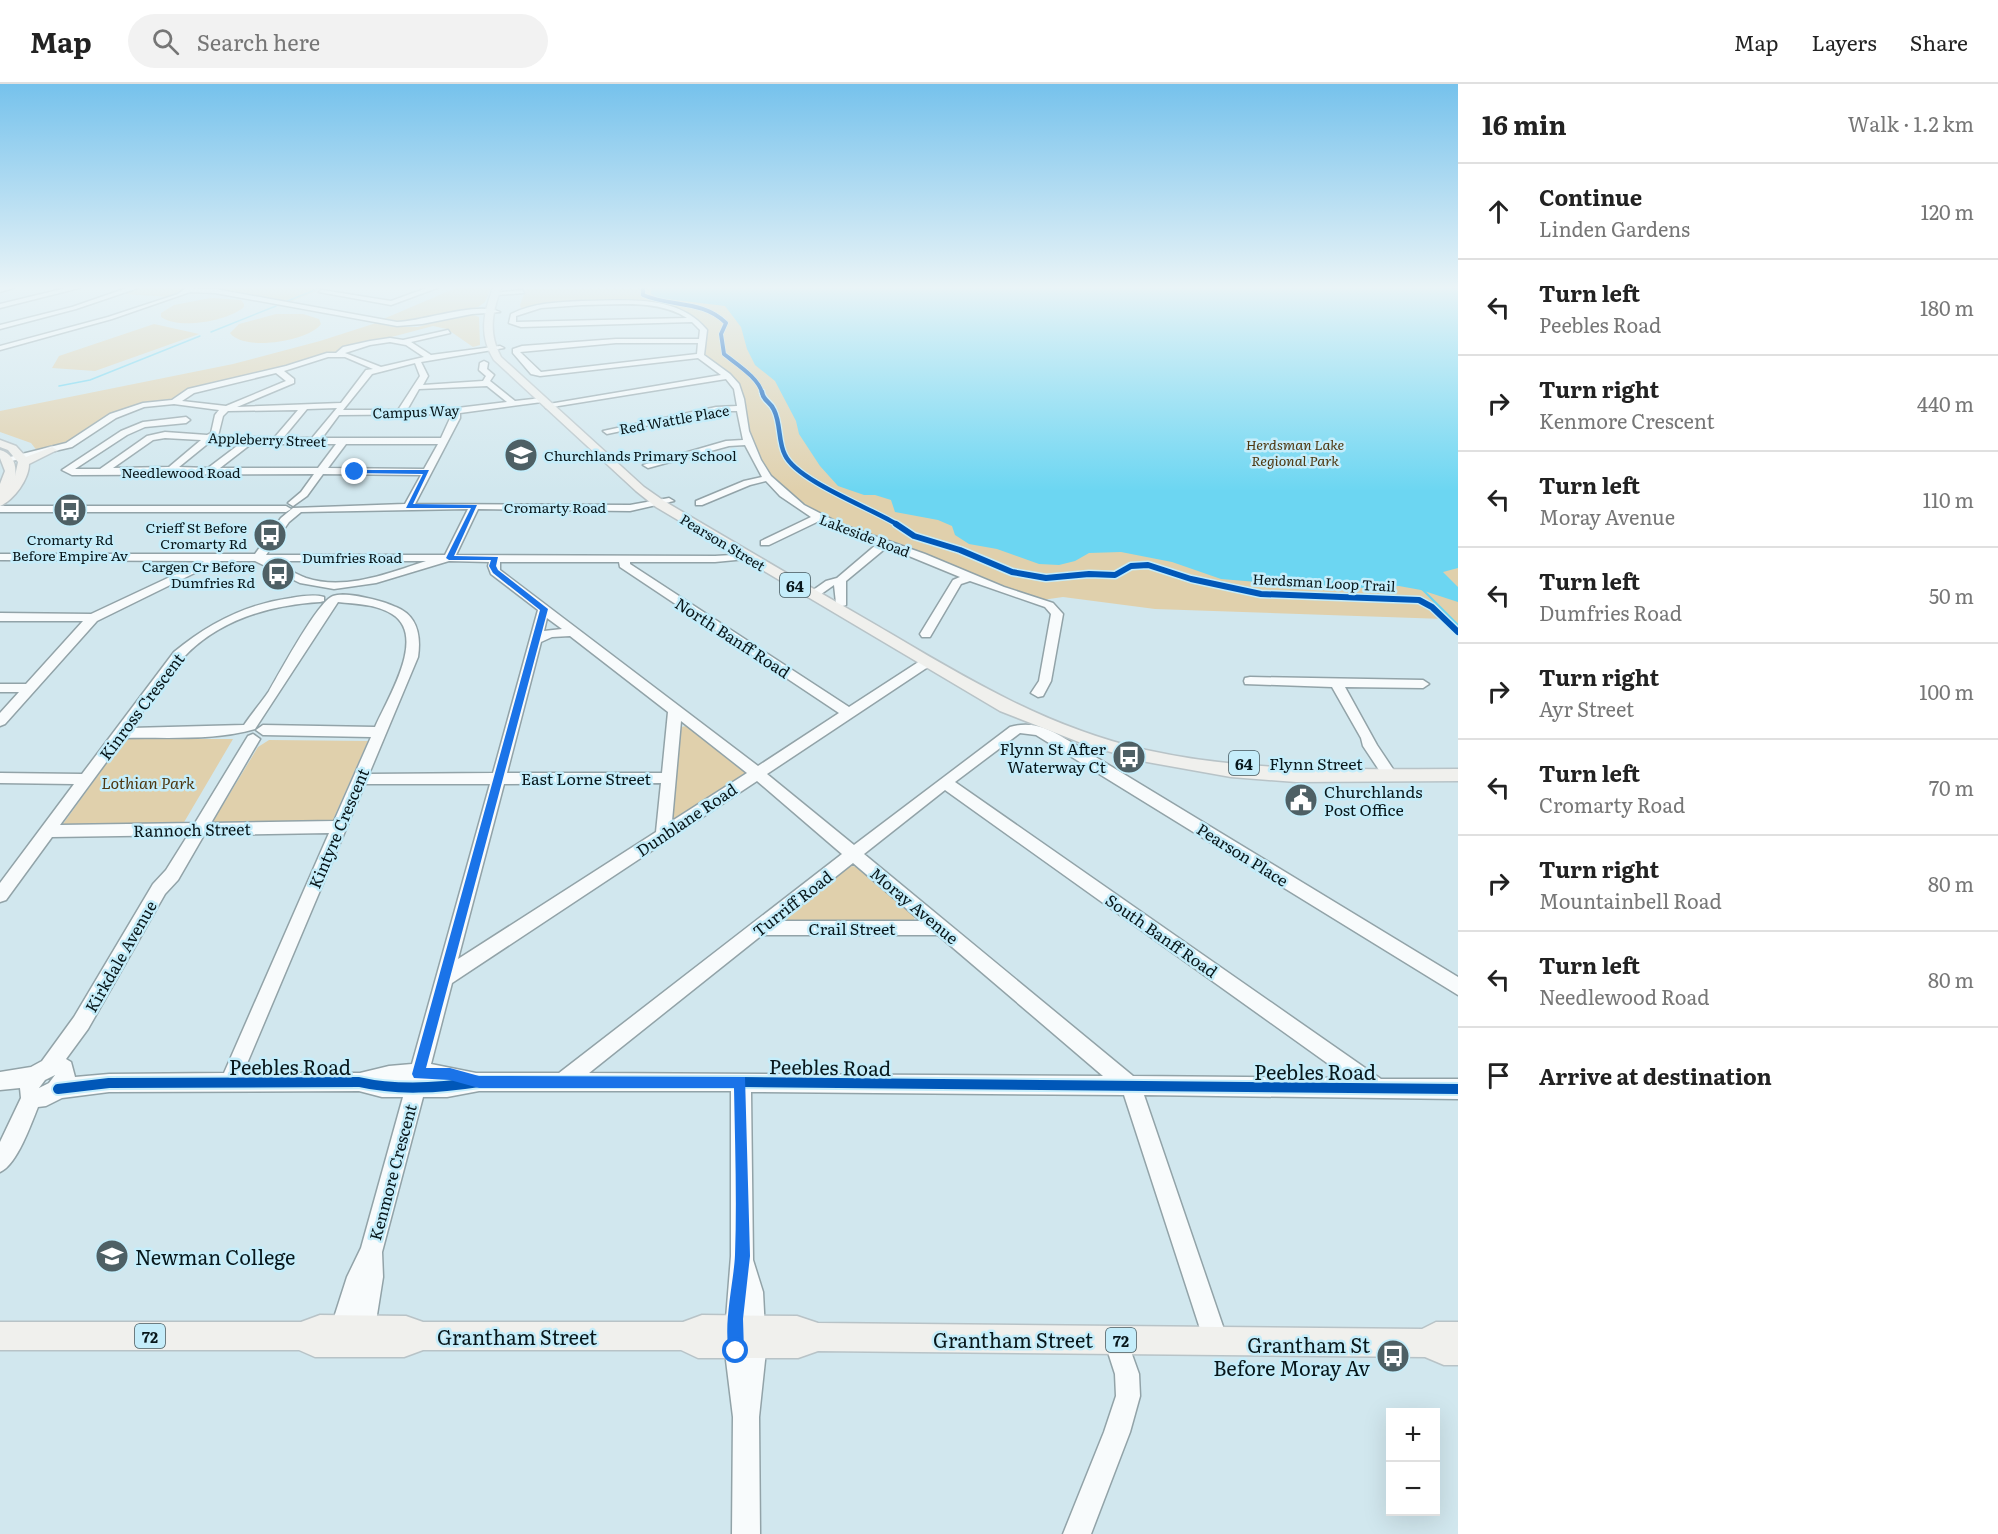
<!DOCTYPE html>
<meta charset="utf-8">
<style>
:root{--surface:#fff;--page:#f2f2f2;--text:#222;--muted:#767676;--line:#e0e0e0}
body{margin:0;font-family:Literata,serif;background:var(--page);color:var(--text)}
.controls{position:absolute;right:18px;bottom:18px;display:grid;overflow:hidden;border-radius:0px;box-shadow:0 6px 24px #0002}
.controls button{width:54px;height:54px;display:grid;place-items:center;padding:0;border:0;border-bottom:2px solid var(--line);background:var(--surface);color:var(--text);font:30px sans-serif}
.stop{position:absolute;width:18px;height:18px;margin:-14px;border:4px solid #1a73e8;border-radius:50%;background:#fff}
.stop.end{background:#1a73e8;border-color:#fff;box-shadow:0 2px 6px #0008}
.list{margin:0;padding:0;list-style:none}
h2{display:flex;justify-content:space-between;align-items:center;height:78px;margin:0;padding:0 24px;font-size:26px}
h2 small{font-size:20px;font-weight:400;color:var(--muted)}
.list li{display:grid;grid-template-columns:39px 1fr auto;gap:18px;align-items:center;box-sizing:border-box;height:96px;padding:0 24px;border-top:2px solid var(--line)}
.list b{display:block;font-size:22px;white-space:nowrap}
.list p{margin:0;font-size:20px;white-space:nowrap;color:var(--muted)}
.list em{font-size:20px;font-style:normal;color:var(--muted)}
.icon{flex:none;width:33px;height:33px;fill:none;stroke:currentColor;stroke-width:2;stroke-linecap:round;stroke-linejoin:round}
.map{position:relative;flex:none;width:1458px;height:1450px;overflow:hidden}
header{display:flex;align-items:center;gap:36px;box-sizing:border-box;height:84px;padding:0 30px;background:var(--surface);border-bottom:2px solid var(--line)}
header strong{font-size:28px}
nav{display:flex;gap:33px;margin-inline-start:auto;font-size:21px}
.search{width:420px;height:54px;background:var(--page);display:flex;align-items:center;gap:15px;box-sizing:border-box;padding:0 21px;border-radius:33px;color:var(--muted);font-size:22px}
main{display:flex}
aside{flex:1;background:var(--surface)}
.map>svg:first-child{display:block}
</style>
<header>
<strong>Map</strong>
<div class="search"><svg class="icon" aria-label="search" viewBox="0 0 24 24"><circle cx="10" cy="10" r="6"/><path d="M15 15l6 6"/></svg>Search here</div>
<nav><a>Map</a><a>Layers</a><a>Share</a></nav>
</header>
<main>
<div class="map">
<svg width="1458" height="1450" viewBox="0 0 1458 1450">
<rect width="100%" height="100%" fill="#d1e7ee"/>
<!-- green -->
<path fill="#e0d0ac" d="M138,204H188L171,213L124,210Z
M225,204H324L290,218L220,206Z
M456,204H491L485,218L478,223L407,238L381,236Z
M1458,204V549L1444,535L1155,525L1063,513L1042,516L1025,512L834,438L787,409L770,393L761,378L750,351L741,304L733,294L704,272L702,267L707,250L705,242L673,221L658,219H555L521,224L520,221L526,205Z
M211,214L241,216L244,220V223C228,237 179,246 161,233V229L174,221Z
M276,230H303L319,235L321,240C309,257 244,268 230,249L239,240Z
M471,230L479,233L480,261L473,263L447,245L433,242L188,307L171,316L123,325L106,333L71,358L38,368L31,359L0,348V327L233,280L320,257L376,239L393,243H418L452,233Z
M154,240L199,250L95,287L52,284L59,272Z
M686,642L744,685L745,689L672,737L670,736L677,644Z
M124,655H233L183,740H63Z
M269,656L368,657L331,740L212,739L258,663Z
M849,782L861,783L915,829L914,836L783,837V835Z"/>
<!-- water -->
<path fill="#6cd6f2" d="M651,204H1458V484L1443,488L1458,503V518L1421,506L1399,502L1366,504L1306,502L1221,495L1172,478L1121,468L1089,469L1075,477L1059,481L1039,480L997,465L969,460L955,451L952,442L938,436L895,428L891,416L875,411H864L838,402L820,382L799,350L796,337L775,297L755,281L747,265L741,243L725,222L658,214L651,210Z"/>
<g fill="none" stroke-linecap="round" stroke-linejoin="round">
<!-- stream-far1 -->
<path stroke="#6cd6f2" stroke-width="1.5" d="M285,218L320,204
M211,248L276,222
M59,302L90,296L200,252"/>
<!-- stream -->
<path stroke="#6cd6f2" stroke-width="2" d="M1421,504L1458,541"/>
<!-- minor casing -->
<g stroke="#92a3a8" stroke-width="3">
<path id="minor" d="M0,204H13L0,208Z
M66,204H79L0,224V220Z
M127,204H138L76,225L0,245V241L72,223Z
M186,204L215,205L397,238C424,237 478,217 500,228L472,230L422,240L397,242L215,209L190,208L112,235L0,266V262L108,233L178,210Z
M427,204H437L391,221L319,208L322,206L391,217Z
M522,206L524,209L496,211L493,209Z
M582,217C625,217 677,209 707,246L704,271L730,290L739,300L744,315L749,347L761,376L771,392L804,421L843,441L925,470L1004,503L1053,519L1063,530L1051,597L1043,612L1038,613L1031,609L1039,597L1051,530L1045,523L970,497L961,500L930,553H922L920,550L953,496L960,493L887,463L846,497V521L842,522L836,519L834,501L817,513H809V509L826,497L837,494L877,460L819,437L769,461H761V457L811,433L780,412L766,397L750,401L702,421H696V417L744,397L762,393L745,361L729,362L648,384L643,381L726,357L743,356L737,327H716L607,350L603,347L716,323L737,322L734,305L726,295L546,324L545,322L549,320L721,291L698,274L540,292L531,290L513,269V265L522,262L616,255H699L700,246L692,238L521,243L509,239L511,230C533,219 557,218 582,217ZM582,221C616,221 658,215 687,234L516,238V232L541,224ZM616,259H698L697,270L541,288L520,268Z
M448,246L450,249L411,258L431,271L500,262L504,264L421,278L428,292L423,301L483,297L486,292L479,286L480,279L484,277L488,279L487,285L494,291L490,297L515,317L542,314L546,316L542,318L460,329V334L415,420L630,421L669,414L674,417L630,427L478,425L456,471L715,472L750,470V474L746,475L715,478H630V480L849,623L923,575H931L933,578L931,581L767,690L854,761L1010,643C1034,636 1051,646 1071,658L1458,893V911L1036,651L1020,649L955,698L1381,995H1458V1015L1144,1011L1228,1257L1224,1265L1216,1269L1208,1265L1204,1257L1124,1011L751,1008L753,1176L763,1208L766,1267L759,1333L760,1450H732L733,1333L724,1260L731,1172V1007H479L447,1013H423L382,1168L383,1193L374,1250L370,1258L362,1262L354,1258L351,1253L349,1257L341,1261L333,1257L329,1249L347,1193L361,1164L403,1013H382L359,1007L109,1008L62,1014L46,1022L38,1023C31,1040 17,1081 0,1088V1058L21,1014L20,1004L0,1006V988L31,983L42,977L74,933L153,800L166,786L188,751L52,753L6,816L0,818V799L74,700L0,699V689L82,690L174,568C209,539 246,520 291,514C302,512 314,510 324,513V517L320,518C270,521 218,536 183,574C163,594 148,621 131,644L244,641C252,629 261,619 269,607C279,590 318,517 333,512C346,507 384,517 396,523C418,532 421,552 418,573L369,690L493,689L538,526L491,490L488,482L489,478L449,477L376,499L334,505L300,499L255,477H219L97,537L5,640L0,642V629L19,608H0V600H26L83,537H0V529L91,530L204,477L0,476V470H255L281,434L293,424L405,420L421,391L323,390L307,412L293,422L288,419L301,408L314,390L72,391L62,386L121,347L143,338L186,333L190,336L186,339L145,343L127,351L75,385H100L147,352L165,348L207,351L211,349L215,331L219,326L174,320L144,323L116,334L72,363L7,378L2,375L66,359L110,330L143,319L172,316L188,305L286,282L327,269H336L343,263L370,257L390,254L403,256ZM390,258L406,261L424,273L381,283L345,269L370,261ZM328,273H345L373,285L366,286L341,319L237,323L294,299V295L284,287ZM415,279L420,292L398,326H343L372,290ZM276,289L286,297L226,322L182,317L194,309ZM487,302L507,318L449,325L407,326L419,305ZM337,324L312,354H283L307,325ZM298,326L274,354L218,352L223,332L228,327ZM452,330L441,354H322L339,331ZM165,354L201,356L169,383L113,384L153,356ZM211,357L241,359L208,384L179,383ZM251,360H336L318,384H220ZM346,360H438L424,385L328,384ZM468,425L445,471H266L289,438L301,428ZM272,477H426C389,489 345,507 306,494C295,490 283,482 272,477ZM500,478H619L620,483L839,629L758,682L500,486ZM338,518C356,520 376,520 392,530C428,552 387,615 375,643L263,641L256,646L263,651L371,653L334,737L211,739L260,655L253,650L248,652L195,739L60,741L124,654C167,653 214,657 255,645ZM547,534L562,545L544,547ZM570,552L668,628L662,689H507L541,558L552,553ZM681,637L747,689L672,737ZM757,697L842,770L559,989H476L431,980L452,899ZM661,699L656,748L458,875L504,700ZM365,700H490L412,980L389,982L360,989H243ZM945,706L1348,994L1133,992L864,770ZM329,749L224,989L109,990L75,993L71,978L66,975L88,945L165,810L178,796L204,751ZM853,779L921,837H780ZM762,851H938L1103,992L589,989ZM55,991L49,999L39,1004L45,996Z
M0,422H286L291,425L286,428H0Z
M1250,593L1423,596L1429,600L1423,604L1345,603L1377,661L1397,691L1390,696L1385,695L1363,662L1361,654L1332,603L1245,600L1244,597L1245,594Z
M1116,1244L1124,1248L1139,1290L1140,1312L1130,1348L1091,1450H1063L1104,1348L1116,1312L1115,1290L1104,1256L1108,1248Z"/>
</g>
<!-- major casing -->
<g stroke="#b8c3c7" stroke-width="3">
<path id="major" d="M493,204H501C492,229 488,249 501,273L644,403L664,417C735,459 805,500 876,541C964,593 1045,643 1146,666C1249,689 1353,685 1458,685V697L1296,698L1231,693L1147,678L1089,662L1000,627L656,423L636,407L494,276C479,252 483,230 493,204Z
M0,356L16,362L26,373L52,363L57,366L29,380C29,395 14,416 0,422V400L5,387L0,374V366C12,369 17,380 15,392L18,378L8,366L0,363Z
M320,1231L406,1232L423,1238H683L702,1231L797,1232L818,1239L1422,1245L1436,1238H1458V1281H1444L1425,1273L818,1267L798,1274H698L681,1266H423L404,1273H315L299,1266H0V1238H301Z"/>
</g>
<!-- minor -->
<use href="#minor" fill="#f8fbfc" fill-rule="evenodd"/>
<!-- major -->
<use href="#major" fill="#f0f0ed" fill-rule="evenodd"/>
<!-- cycleway-far3 casing -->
<g stroke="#c5edfa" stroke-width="5">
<path id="cycleway-far3" d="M643,204V211C671,223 703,216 726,239L721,250L724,270C736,280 759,294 762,309"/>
</g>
<!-- cycleway-far2 casing -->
<g stroke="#c5edfa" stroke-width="7">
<path id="cycleway-far2" d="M762,308C763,317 771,318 774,326C781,340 778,358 785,371C797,397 873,425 898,441"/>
</g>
<!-- cycleway-far1 casing -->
<g stroke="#c5edfa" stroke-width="9">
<path id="cycleway-far1" d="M896,440L914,452L960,466L1012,488L1046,494L1089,490L1115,491L1131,482L1148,481L1191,495L1261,510L1419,516L1432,523L1458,548"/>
</g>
<!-- cycleway casing -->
<g stroke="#c5edfa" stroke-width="14">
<path id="cycleway" d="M58,1005L109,999L359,998C398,1007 439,1004 479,998H741L1458,1005"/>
</g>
<!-- cycleway-far3 -->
<use href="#cycleway-far3" stroke="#0057b8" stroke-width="4"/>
<!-- cycleway-far2 -->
<use href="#cycleway-far2" stroke="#0057b8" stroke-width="4.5"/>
<!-- cycleway-far1 -->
<use href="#cycleway-far1" stroke="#0057b8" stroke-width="6"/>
<!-- cycleway -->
<use href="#cycleway" stroke="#0057b8" stroke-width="10"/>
</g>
<!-- sky -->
<linearGradient id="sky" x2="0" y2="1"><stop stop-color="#76c2ec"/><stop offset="0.5" stop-color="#eaf4f7"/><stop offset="1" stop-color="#eaf4f7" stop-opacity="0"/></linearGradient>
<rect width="1458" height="407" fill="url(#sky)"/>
<!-- route -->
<path fill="#1a73e8" d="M355,386H429L413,420L477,421L454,472L498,473L496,482L498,486L548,525L426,984H450L479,992L745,993L750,1172L743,1235L744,1267L742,1273L736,1275L731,1273C721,1248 734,1198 735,1171C737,1116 735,1059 734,1004H479L450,996L414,994L412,990L540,526L493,489L489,482L491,476H449L446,474L471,424H406L423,390L353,389Z"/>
<!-- icons -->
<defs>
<g id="school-disc" transform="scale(1.725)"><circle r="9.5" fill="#4e6065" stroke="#c5edfa"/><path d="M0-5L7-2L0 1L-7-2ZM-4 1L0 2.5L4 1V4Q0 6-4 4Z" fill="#fff"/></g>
<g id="bus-disc" transform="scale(1.725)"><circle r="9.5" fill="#4e6065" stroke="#c5edfa"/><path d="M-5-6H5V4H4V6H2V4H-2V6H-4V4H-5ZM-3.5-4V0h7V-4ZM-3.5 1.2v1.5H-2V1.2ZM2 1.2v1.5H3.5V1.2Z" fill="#fff"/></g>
<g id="civic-disc" transform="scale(1.725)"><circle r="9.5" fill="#4e6065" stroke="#c5edfa"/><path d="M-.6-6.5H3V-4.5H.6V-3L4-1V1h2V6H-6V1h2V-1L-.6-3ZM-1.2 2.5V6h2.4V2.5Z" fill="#fff"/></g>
</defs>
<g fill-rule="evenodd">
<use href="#school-disc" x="521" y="371"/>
<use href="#bus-disc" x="70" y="426"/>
<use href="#bus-disc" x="270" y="451"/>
<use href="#bus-disc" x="278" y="490"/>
<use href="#bus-disc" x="1129" y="673"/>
<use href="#civic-disc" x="1301" y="716"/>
<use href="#school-disc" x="112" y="1172"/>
<use href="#bus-disc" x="1393" y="1272"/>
</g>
<g text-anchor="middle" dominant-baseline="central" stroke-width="5" stroke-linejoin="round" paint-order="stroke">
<!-- far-street labels -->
<g font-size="14" fill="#08171b" stroke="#c5edfa">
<text transform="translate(416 327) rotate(-2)">Campus Way</text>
<text transform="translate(674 335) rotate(-10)">Red Wattle Place</text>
<text transform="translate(267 355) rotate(2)">Appleberry Street</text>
<text x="181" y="388">Needlewood Road</text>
<text x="555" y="423">Cromarty Road</text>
<text transform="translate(865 451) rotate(21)">Lakeside Road</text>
<text transform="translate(723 458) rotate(31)">Pearson Street</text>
<text x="352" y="473">Dumfries Road</text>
<text transform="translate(1324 498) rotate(3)">Herdsman Loop Trail</text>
</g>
<!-- far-park labels -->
<g font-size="14" font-style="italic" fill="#4d360f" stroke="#c5edfa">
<text x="1295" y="360">Herdsman Lake<tspan x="1295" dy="16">Regional Park</tspan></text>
</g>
<!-- far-poi labels -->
<g font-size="14" fill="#08171b" stroke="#c5edfa" text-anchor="end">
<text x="544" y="371" text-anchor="start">Churchlands Primary School</text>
<text x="247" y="443">Crieff St Before<tspan x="247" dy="16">Cromarty Rd</tspan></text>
<text x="70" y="455" text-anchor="middle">Cromarty Rd<tspan x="70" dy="16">Before Empire Av</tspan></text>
<text x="255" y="482">Cargen Cr Before<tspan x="255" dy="16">Dumfries Rd</tspan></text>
</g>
<!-- shield labels -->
<g fill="#c5edfa" stroke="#41575e" stroke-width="1.5">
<rect x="780" y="489" width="30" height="24" rx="4.5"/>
<rect x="1229" y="667" width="30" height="24" rx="4.5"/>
<rect x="135" y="1240" width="30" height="24" rx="4.5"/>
<rect x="1106" y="1244" width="30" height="24" rx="4.5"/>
</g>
<g font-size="15" font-weight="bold" fill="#08171b">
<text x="795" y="501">64</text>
<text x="1244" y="679">64</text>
<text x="150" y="1252">72</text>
<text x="1121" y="1256">72</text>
</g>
<!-- street labels -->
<g font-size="16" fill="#08171b" stroke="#c5edfa">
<text transform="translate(733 553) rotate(33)">North Banff Road</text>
<text transform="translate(141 622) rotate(-53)">Kinross Crescent</text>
<text x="1316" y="679">Flynn Street</text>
<text x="586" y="694">East Lorne Street</text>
<text transform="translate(686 735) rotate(-34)">Dunblane Road</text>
<text transform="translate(338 744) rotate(-67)">Kintyre Crescent</text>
<text transform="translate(192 745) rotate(-1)">Rannoch Street</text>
<text transform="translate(1243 770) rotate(32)">Pearson Place</text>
<text transform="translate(792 819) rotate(-38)">Turriff Road</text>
<text transform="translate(915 821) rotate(40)">Moray Avenue</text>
<text x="852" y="844">Crail Street</text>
<text transform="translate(1162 851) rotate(35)">South Banff Road</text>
<text transform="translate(120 872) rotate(-60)">Kirkdale Avenue</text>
<text transform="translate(392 1088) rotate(-75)">Kenmore Crescent</text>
</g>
<!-- poi labels -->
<g font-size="16" fill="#08171b" stroke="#c5edfa" text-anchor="end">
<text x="1106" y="664">Flynn St After<tspan x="1106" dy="18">Waterway Ct</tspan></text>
<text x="1324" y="707" text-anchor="start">Churchlands<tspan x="1324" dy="18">Post Office</tspan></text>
</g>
<!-- park labels -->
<g font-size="16" font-style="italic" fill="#4d360f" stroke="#c5edfa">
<text x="148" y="698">Lothian Park</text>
</g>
<!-- near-street labels -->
<g font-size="20" fill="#08171b" stroke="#c5edfa">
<text x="290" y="982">Peebles Road</text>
<text transform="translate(830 982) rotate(1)">Peebles Road</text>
<text x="1315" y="987">Peebles Road</text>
<text x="517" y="1252">Grantham Street</text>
<text x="1013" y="1255">Grantham Street</text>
</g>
<!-- near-poi labels -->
<g font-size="20" fill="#08171b" stroke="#c5edfa" text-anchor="start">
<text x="135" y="1172">Newman College</text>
<text x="1370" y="1260" text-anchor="end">Grantham St<tspan x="1370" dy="23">Before Moray Av</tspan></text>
</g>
</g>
</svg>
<div class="controls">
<button>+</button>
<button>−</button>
</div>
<div class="stop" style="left:736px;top:1267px"></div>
<div class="stop end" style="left:355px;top:388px"></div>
</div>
<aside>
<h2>16 min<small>Walk · 1.2 km</small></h2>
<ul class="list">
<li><svg class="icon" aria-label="ahead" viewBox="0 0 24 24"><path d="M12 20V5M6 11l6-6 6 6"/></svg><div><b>Continue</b><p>Linden Gardens</p></div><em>120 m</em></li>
<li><svg class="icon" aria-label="left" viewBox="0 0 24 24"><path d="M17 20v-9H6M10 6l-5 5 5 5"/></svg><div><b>Turn left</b><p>Peebles Road</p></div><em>180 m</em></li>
<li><svg class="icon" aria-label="right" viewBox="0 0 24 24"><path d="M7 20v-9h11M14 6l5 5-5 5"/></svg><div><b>Turn right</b><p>Kenmore Crescent</p></div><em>440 m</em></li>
<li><svg class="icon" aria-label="left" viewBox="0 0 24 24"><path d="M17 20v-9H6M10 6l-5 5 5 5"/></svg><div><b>Turn left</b><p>Moray Avenue</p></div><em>110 m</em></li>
<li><svg class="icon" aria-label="left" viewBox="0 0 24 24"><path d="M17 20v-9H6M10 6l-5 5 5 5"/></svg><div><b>Turn left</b><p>Dumfries Road</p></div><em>50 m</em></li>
<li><svg class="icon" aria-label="right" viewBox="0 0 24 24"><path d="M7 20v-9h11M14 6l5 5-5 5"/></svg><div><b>Turn right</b><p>Ayr Street</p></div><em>100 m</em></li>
<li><svg class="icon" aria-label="left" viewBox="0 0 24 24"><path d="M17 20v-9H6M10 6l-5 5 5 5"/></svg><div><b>Turn left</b><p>Cromarty Road</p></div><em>70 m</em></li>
<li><svg class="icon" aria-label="right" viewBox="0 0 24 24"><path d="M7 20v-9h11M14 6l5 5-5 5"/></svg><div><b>Turn right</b><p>Mountainbell Road</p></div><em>80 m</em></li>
<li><svg class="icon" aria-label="left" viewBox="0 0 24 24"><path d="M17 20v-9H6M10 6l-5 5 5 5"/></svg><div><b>Turn left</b><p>Needlewood Road</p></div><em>80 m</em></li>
<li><svg class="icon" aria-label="arrive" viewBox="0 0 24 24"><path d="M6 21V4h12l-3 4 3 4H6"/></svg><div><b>Arrive at destination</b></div></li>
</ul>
</aside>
</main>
